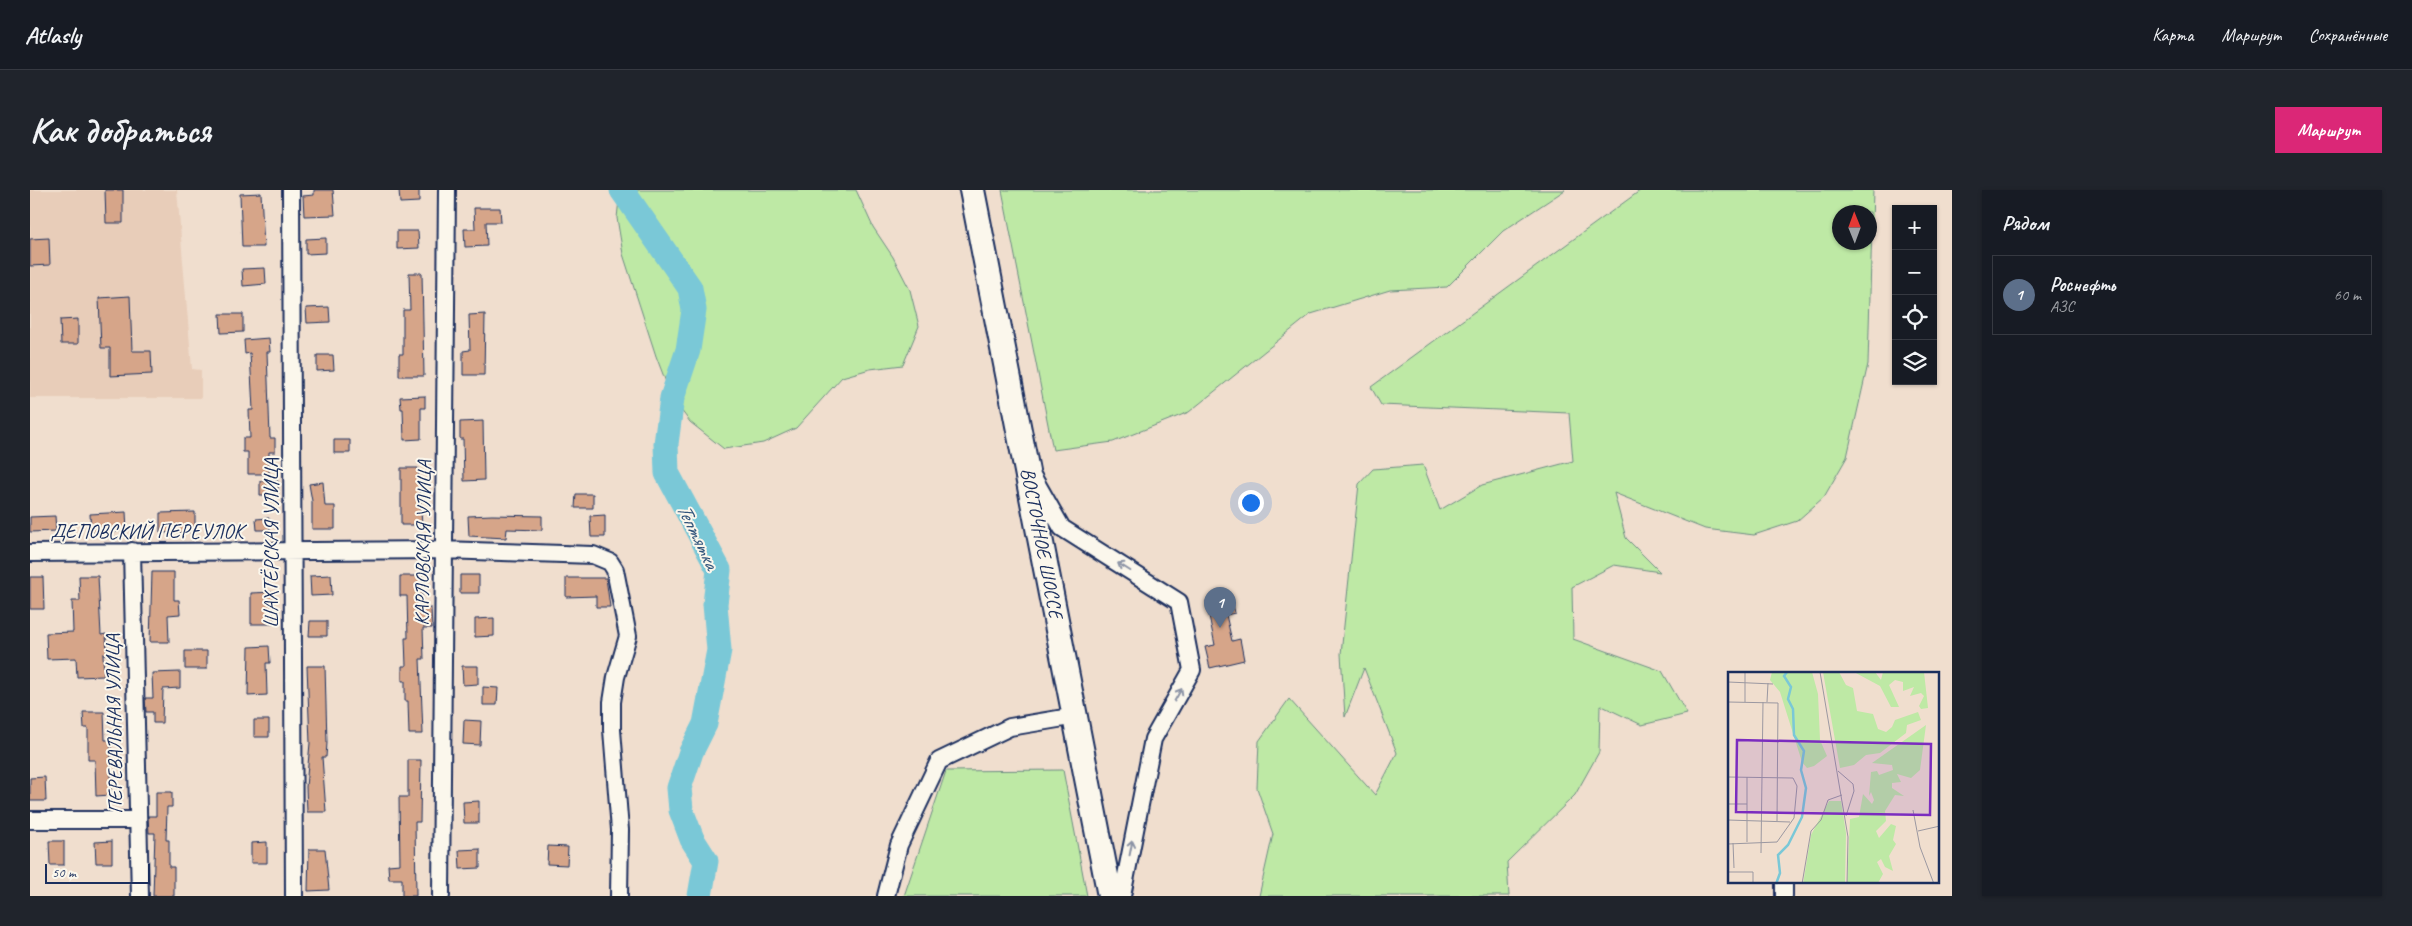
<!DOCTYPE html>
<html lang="ru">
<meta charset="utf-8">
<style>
:root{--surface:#171b24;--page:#20242c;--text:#f1f3f6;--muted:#9ea1a6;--line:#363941;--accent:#db2777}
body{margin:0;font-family:Caveat,sans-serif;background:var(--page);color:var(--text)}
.controls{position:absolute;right:15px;top:15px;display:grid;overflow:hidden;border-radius:0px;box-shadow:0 1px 4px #0004}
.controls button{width:45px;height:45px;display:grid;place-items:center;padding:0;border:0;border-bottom:1px solid var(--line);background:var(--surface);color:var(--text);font:25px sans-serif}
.compass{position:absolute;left:1802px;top:15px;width:45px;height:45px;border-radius:50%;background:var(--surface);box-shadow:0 1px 4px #0004;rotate:359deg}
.scale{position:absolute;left:15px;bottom:12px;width:105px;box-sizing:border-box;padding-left:5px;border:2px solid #1b2f5e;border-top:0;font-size:14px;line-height:18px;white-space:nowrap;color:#1b2f5e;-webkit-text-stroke:4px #fbf7ec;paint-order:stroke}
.you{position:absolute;left:1220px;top:312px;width:18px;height:18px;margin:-12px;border:4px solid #fff;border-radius:50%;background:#1a73e8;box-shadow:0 0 0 8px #1a73e833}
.badge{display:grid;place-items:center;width:32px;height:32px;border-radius:50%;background:var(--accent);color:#fff;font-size:16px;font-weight:700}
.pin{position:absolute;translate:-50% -41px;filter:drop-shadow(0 1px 2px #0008)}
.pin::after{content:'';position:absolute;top:26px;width:18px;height:15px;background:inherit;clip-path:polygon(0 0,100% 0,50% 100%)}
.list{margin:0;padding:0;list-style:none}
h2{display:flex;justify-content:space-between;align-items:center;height:65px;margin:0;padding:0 20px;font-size:21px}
h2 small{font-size:16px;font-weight:400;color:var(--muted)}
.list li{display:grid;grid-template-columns:32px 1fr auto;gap:15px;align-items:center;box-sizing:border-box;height:80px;margin:0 10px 10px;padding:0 10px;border:1px solid var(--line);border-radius:0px}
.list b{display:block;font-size:19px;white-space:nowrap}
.list p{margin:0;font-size:16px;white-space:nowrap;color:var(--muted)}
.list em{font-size:16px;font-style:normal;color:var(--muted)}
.icon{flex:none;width:28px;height:28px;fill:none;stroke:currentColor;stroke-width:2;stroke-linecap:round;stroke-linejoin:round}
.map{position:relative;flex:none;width:1922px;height:706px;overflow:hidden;border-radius:0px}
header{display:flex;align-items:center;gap:30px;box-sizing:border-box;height:70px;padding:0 25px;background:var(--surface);border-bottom:1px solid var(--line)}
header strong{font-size:24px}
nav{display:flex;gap:28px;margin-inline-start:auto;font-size:18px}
.intro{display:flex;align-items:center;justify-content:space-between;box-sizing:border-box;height:120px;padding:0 30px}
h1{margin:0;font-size:35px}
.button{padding:12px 22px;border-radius:0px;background:var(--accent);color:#fff;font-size:18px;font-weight:700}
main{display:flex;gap:30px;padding:0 30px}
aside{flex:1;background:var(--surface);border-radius:0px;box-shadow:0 1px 4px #0004}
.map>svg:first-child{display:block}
</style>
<header>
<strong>Atlasly</strong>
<nav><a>Карта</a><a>Маршрут</a><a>Сохранённые</a></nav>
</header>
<div class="intro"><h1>Как добраться</h1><a class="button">Маршрут</a></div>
<main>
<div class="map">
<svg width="1922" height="706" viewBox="0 0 1922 706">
<rect width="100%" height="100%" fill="#f0dece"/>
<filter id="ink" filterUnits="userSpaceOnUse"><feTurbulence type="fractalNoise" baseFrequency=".02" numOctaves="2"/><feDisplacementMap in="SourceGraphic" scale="10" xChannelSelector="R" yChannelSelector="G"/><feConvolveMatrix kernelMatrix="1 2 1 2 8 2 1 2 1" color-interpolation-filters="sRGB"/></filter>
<g filter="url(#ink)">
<!-- built -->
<path fill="#e8cdb9" d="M0,0H147L162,179L171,180V208H0Z"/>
<!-- green -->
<path fill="#bee9a5" stroke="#6c8c82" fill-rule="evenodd" d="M590,0H826L843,37L863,67L880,100L889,136L873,175L840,179L812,187L766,238L733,253L694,259L660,232L642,208L626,166L593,64L587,28Z
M972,0H1535L1473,41L1417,97L1360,100L1281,124L1159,222L1083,252L1023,260Z
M1611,0H1843L1838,174L1817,267L1794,307L1767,331L1724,345L1675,339L1584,303L1596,348L1630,382L1584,375L1542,397L1543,449L1632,481L1657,524L1612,535L1570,515L1569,562L1545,605L1477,672L1479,706H1229L1243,644L1227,598L1229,551L1259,509L1345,605L1367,563L1334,478L1315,527L1311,464L1329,294L1343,279L1393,275L1410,320L1452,295L1543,271L1539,223L1351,215L1341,197ZM1840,22V52H1810V22Z
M1033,580L1057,706H874L916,581Z"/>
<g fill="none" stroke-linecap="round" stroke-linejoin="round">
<!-- river -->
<path stroke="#7ac8d7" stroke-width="25" d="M592,0L660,98L664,120L658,160L642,208L636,254L637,283L689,380L685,414L689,460L675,534L661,562L649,598L651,620L662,649L676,671L670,706"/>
</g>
<!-- building -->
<path fill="#d6a589" stroke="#1b2f5e" d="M75,0H93V33H76Z
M284,0H303L305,25L274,26L273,6L284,5Z
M369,0H389V12L370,13Z
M231,3L234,57H212L210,4Z
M444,18H470L471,32H456L457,56L435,57L434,39H445Z
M367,41H388L389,58L367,59Z
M19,48L20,75L0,76V49Z
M296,48V63L276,64V49Z
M235,78L236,94L213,96L212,79Z
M379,83H392L394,186H369V164H373V120H380Z
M100,106L102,161H121L122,184L80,186V158H71L69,108Z
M299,117L300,132L277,133L276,118Z
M190,124H213V142L191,143Z
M455,124L454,185H433V161L440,160L439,125Z
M48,129V154H31L30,130Z
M239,148L240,162H237L240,248H245V262H239V284H218V262H213V248H220L219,220H223L220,163L215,164L214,150Z
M287,165H303L304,180L287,181Z
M395,206V218H391V249L374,250L373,219H371L370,207Z
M453,231L454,290L434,291L433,249H430V232Z
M304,250H320V263H304Z
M371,278H388L392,335H371Z
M230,291H248V305H230Z
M293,292L295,316H305V339H282V311L279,294Z
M546,304H563V318H545Z
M96,322L97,341L61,343L60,324Z
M165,322V342L130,343V323Z
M462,325L512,326V340L477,339L476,348L439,346L438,326Z
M575,325V347H561L560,326Z
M25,326L26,341L0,342V327Z
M239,328L240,340H227L226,329Z
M122,382H144V410H149L150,424L138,425L139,452H120Z
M301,385L302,405L281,406L280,386Z
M430,385H449V403H430Z
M49,386H68L71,445L76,444L77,464H73L74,486L47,487L46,468L17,469L16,443L43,442L42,411H50Z
M370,386H392V419L401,418L402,438H393L394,469H390L393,544H379L378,511H375V491H372V476H376L375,448H378L377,406H370Z
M0,387H13L14,419H0Z
M536,388H576L580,417H566V406L536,407Z
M244,402V434H221V403Z
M1201,405L1205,423L1196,425L1202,451L1210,449L1214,470L1180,478L1175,457L1185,455L1176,411Z
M464,428V446L445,447V429Z
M280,431H297V446H279Z
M239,456L240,473H236L237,505L218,506L219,457Z
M155,461H177V479H155Z
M277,476H295L297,553L296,567H292L296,622H277L276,597L280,553Z
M432,476H448V494L433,495Z
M150,482V498L133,499L132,533H123V522H116L115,508H123L122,483Z
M453,497L468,498L467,515H453Z
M53,522H74L75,550H81V605L66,606L65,570H58V538H54Z
M224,530H239V547H224Z
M434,530L451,531L450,555L433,554Z
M378,570H391L390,632H385L386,706H372V689H359L358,675L370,674L369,607H378Z
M15,587L16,611H0V588Z
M126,602H142V617H137L136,650H139V677H144V706H123L125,643H119L118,626H126Z
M449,611V633H434L433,612Z
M19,651H34V675H20Z
M82,651V673H66L65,652Z
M237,652V673H221V653Z
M518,656L538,657L537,675L517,674Z
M279,659H295L299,700L278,701Z
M450,659V678L430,679L429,660Z"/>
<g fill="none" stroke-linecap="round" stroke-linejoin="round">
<!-- minor casing -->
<g stroke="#1b2f5e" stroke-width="20">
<path id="minor" d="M261,0L264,706
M1003,287L1032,338L1149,412L1162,480L1123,549L1092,706
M102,361L110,706
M0,363L414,360L563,365L580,372L585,380L598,446L586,487L582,512V540L590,640L589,706
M0,630H108
M1754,692V706
M411,706L417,0
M856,706L869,655L909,571L980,537L1046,526"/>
</g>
<!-- highway casing -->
<g stroke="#1b2f5e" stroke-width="28">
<path id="highway" d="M942,0L1080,706"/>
</g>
<!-- minor -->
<use href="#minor" stroke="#fbf7ec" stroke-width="16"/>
<!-- highway -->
<use href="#highway" stroke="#fbf7ec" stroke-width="24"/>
</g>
<!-- one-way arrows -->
<defs><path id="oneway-shaft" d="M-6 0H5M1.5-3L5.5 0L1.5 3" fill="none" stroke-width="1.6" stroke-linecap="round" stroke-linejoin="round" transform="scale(1.25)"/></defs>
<g stroke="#8b93a5">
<use href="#oneway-shaft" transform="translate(1094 377) rotate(-148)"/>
<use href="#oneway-shaft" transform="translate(1148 505) rotate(-60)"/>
<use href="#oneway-shaft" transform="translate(1101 658) rotate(-79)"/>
</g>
</g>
<g text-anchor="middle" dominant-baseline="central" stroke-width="4" stroke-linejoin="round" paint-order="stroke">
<!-- street labels -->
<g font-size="20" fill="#1b2f5e" stroke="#fbf7ec">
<text x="117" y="341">ДЕПОВСКИЙ ПЕРЕУЛОК</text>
<text transform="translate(241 353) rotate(-90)">ШАХТЁРСКАЯ УЛИЦА</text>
<text transform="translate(393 353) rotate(-89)">КАРЛОВСКАЯ УЛИЦА</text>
<text transform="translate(1012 353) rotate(79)">ВОСТОЧНОЕ ШОССЕ</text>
<text transform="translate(84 534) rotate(-91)">ПЕРЕВАЛЬНАЯ УЛИЦА</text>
</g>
<!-- water labels -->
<g font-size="21" font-style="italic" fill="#33557c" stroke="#fbf7ec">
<text transform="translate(668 346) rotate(64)">Тептятка</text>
</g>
</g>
<!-- overview -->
<g transform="translate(1698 482)">
<rect width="211" height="211" fill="#f0dece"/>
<path d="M44,0H84L90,22L92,68L99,84L86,94L79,96L74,90L52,20L42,8ZM95,0H111L118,13L125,16L129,39L145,42L150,57L158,60L164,55L167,48L190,40L193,48L179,53L178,61L152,81L138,83L126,93L112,96ZM126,0H147L153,8L155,0H196L200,36L193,37L191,34L196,24L193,21L182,24L186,15L175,19V10L167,8L161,13L171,35H163L152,14ZM198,53L192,98L183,106L169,102L173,110L164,111V116L176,124L167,123L157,139L158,149L148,159L151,166L163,152L168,154L165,168L168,172L161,184L165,199L157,195L153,187L149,190L155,202L150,211L119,212L122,147L131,145L135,122L144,132L146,128L143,120L141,124L143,100L149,99L151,103L165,98L164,93L144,91ZM101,129H113L118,161L117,211L75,212L83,163Z" fill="#bee9a5"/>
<path fill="none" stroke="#7ac8d7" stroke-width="2.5" d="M48,212L52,201L50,183L60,173L74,145L78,116L73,98L76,79L66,63L65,37L60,27L63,15L56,4L59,0"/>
<path fill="none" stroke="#9b98a1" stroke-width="1" d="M92,0L120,165L119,212M0,10L45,12M0,30L50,31L49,149M17,30V0M39,30L40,11M110,99L125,112L126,119L118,144M0,105L65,106L69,114L66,146L49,170L0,172M19,105V170M0,132H19M185,138L192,175L206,212M0,148L62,150M190,159L212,154M5,171L6,196M33,181L35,30M0,200H25V212M74,212L83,159L93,148L100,128L114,123"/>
<path fill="#7b2cbf" fill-opacity="0.15" stroke="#7b2cbf" stroke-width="2.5" d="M9,68L203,72L202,143L8,140Z"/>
<rect width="211" height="211" fill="none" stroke="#1b2f5e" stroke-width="2.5"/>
</g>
</svg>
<div class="controls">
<button>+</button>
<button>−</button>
<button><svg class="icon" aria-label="locate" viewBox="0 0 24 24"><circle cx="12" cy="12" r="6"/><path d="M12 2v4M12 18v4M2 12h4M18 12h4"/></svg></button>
<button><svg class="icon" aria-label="layers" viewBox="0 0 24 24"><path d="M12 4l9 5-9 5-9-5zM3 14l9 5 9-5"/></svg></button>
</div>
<svg class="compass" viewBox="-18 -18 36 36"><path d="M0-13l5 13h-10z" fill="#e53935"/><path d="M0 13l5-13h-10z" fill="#9ea1a6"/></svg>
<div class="scale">50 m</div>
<div class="you"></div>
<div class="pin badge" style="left:1190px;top:438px;background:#5c6f8a">1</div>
</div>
<aside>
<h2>Рядом<small></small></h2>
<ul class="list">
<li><span class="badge" style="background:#5c6f8a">1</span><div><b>Роснефть</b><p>АЗС</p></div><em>60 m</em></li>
</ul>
</aside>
</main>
